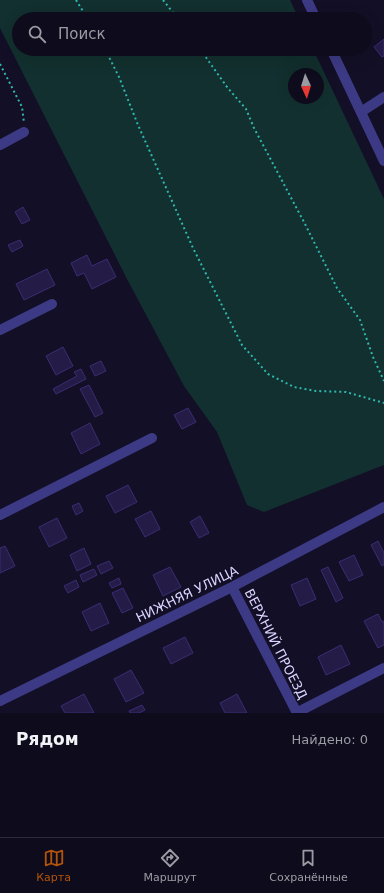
<!DOCTYPE html>
<html lang="ru">
<meta charset="utf-8">
<style>
:root{--surface:#0e0b1c;--page:#1c1929;--text:#f1f3f6;--muted:#9b9ba3;--line:#2e2b3b;--accent:#b45309}
body{margin:0;font-family:"DejaVu Sans",sans-serif;background:var(--page);color:var(--text)}
.compass{position:absolute;left:288px;top:68px;width:36px;height:36px;border-radius:50%;background:var(--surface);box-shadow:0 4px 16px #0002;rotate:176deg}
.list{margin:0;padding:0;list-style:none}
h2{display:flex;justify-content:space-between;align-items:center;height:52px;margin:0;padding:0 16px;font-size:17px}
h2 small{font-size:13px;font-weight:400;color:var(--muted)}
.icon{flex:none;width:22px;height:22px;fill:none;stroke:currentColor;stroke-width:2;stroke-linecap:round;stroke-linejoin:round}
.map{position:relative;flex:none;width:384px;height:713px;overflow:hidden}
.search{position:absolute;background:var(--surface);box-shadow:0 4px 16px #0002;left:12px;right:12px;top:12px;height:44px;display:flex;align-items:center;gap:10px;box-sizing:border-box;padding:0 14px;border-radius:22px;color:var(--muted);font-size:15px}
.sheet{height:124px;background:var(--surface)}
nav{display:flex;justify-content:space-around;align-items:center;box-sizing:border-box;height:56px;border-top:1px solid var(--line);background:var(--surface);font-size:11px;color:var(--muted)}
nav a{display:grid;justify-items:center;gap:2px}
nav .on{color:var(--accent)}
.map>svg:first-child{display:block}
</style>
<div class="map">
<svg width="384" height="713" viewBox="0 0 384 713">
<rect width="100%" height="100%" fill="#130f26"/>
<!-- green -->
<path fill="#12302f" fill-rule="evenodd" d="M0,0H290L299,19H19V49H313L384,199V465L264,512L247,505L217,432L184,386L127,279L0,28ZM294,74H318V98H294Z"/>
<!-- building -->
<path fill="#241b47" stroke="#3b2d73" d="M384,39V56L382,57L374,47Z
M23,207L30,220L22,224L15,212Z
M20,240L23,246L12,252L8,245Z
M87,255L92,266L107,259L116,277L92,289L84,273L77,276L71,263Z
M47,269L55,285L24,300L16,284Z
M63,347L73,366L56,375L46,356Z
M101,361L106,371L95,376L90,366Z
M81,369L86,379L56,394L53,389L77,376L74,372Z
M89,385L103,413L95,417L80,389Z
M188,408L196,422L182,429L174,415Z
M90,423L100,444L81,454L71,433Z
M128,485L137,502L115,513L106,496Z
M79,503L83,511L76,515L72,506Z
M151,511L160,529L145,537L135,519Z
M200,516L209,533L199,538L190,522Z
M57,518L67,538L49,547L39,527Z
M378,541L384,553V565L382,566L371,545Z
M5,546L15,566L0,573V548Z
M84,548L91,564L77,571L70,555Z
M354,555L363,575L349,581L339,562Z
M109,561L113,568L101,574L97,566Z
M170,567L181,587L163,596L153,575Z
M328,567L343,598L336,602L321,570Z
M94,569L97,575L83,582L80,575Z
M119,578L121,584L112,588L109,583Z
M307,578L316,599L300,606L291,585Z
M76,580L79,587L68,593L64,586Z
M123,588L133,608L122,613L112,593Z
M100,603L109,623L91,631L82,612Z
M378,614L382,622L384,621V645L378,648L364,621Z
M185,637L193,653L171,664L163,648Z
M341,645L350,664L326,675L318,657Z
M131,670L144,693L126,702L114,679Z
M84,694L94,713H65L61,706Z
M237,694L247,713H225L220,703Z
M142,705L145,710L139,713H130L129,711Z"/>
<g fill="none" stroke-linecap="round" stroke-linejoin="round">
<!-- path -->
<path stroke="#2fb8b0" stroke-width="2" stroke-dasharray="2 3" stroke-linecap="butt" d="M76,0L88,19
M163,0L178,19
M105,49L119,77L138,125L193,248L242,345L268,374L294,387L316,391L346,392L384,403
M200,49L227,87L246,109L254,128L305,224L337,288L360,320L373,357L384,381
M0,64L22,107L24,123"/>
<!-- minor -->
<path stroke="#3d3a85" stroke-width="10" d="M307,0L316,19
M331,49L384,161
M361,112L384,97
M0,145L24,132
M0,330L52,304
M0,515L152,438
M232,587L297,713
M0,701L232,587L384,507
M296,713L384,668"/>
</g>
<g text-anchor="middle" dominant-baseline="central" stroke-width="3" stroke-linejoin="round" paint-order="stroke">
<!-- street labels -->
<g font-size="13" fill="#d9d4ff" stroke="#130f26">
<text transform="translate(187 594) rotate(-26)">НИЖНЯЯ УЛИЦА</text>
<text transform="translate(276 644) rotate(63)">ВЕРХНИЙ ПРОЕЗД</text>
</g>
</g>
</svg>
<svg class="compass" viewBox="-18 -18 36 36"><path d="M0-13l5 13h-10z" fill="#e53935"/><path d="M0 13l5-13h-10z" fill="#9b9ba3"/></svg>
<div class="search"><svg class="icon" aria-label="search" viewBox="0 0 24 24"><circle cx="10" cy="10" r="6"/><path d="M15 15l6 6"/></svg>Поиск</div>
</div>
<section class="sheet">
<h2>Рядом<small>Найдено: 0</small></h2>
<ul class="list">
</ul>
</section>
<nav>
<a class="on"><svg class="icon" aria-label="map" viewBox="0 0 24 24"><path d="M3 6l6-2 6 2 6-2v14l-6 2-6-2-6 2zM9 4v14M15 6v14"/></svg>Карта</a>
<a><svg class="icon" aria-label="directions" viewBox="0 0 24 24"><path d="M12 3l9 9-9 9-9-9zM9 14v-3h6M13 9l2 2-2 2"/></svg>Маршрут</a>
<a><svg class="icon" aria-label="saved" viewBox="0 0 24 24"><path d="M7 4h10v16l-5-4-5 4z"/></svg>Сохранённые</a>
</nav>
